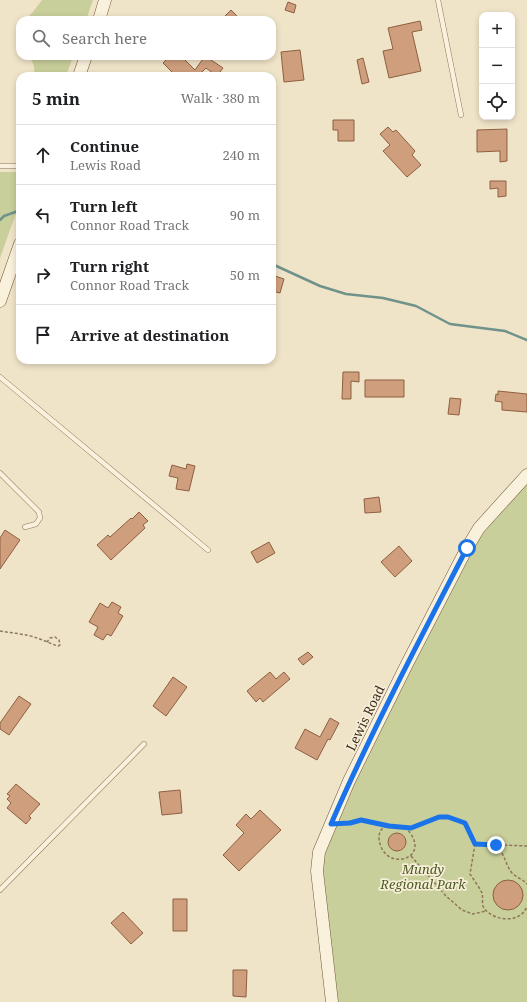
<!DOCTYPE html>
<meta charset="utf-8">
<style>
:root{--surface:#fff;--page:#f2f2f2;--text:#202124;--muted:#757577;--line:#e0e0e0}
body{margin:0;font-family:"Noto Serif",serif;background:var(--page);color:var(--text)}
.controls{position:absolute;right:12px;top:12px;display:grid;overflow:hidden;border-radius:8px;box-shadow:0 2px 6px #0003}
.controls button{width:36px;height:36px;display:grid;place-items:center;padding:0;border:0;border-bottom:1px solid var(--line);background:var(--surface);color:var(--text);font:20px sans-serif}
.stop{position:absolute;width:12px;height:12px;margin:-9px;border:3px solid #1a73e8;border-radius:50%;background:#fff}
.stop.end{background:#1a73e8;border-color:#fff;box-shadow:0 1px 4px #0008}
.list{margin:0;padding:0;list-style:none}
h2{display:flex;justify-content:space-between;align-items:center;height:52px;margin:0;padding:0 16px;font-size:17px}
h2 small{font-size:13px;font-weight:400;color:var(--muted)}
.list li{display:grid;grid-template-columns:26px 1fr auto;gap:12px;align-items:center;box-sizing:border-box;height:60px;padding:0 16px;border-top:1px solid var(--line)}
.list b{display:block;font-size:15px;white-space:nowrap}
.list p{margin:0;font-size:13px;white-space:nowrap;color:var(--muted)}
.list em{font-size:13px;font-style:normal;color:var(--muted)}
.icon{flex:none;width:22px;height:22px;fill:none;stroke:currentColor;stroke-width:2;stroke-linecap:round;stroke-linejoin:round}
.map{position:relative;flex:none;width:527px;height:1002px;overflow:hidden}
.search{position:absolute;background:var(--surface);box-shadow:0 2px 6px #0003;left:16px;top:16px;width:260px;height:44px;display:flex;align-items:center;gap:10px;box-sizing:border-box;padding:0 14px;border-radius:12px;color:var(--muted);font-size:15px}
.panel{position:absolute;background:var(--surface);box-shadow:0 2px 6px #0003;left:16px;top:72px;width:260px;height:292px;border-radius:12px}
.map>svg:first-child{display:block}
</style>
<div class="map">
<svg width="527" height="1002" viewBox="0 0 527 1002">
<rect width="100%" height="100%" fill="#f0e4c8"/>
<!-- green -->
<path fill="#c9cf9b" d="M42,0H93L86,20H25L32,13Z
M28,56H73L66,76H34C35,68 34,62 28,56Z
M0,172H20V202L0,258Z
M527,475V1002H330L317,871L331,824L479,528Z"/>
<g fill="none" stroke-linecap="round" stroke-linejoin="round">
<!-- stream -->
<path stroke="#6f938a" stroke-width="2.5" d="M0,220L4,216L18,211
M272,264L320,286L346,294L383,298L416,306L450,324L505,331L527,340"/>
</g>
<!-- building -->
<path fill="#cf9f7d" stroke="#8d5f41" d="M288,2L296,5L294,13L285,10Z
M231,10L241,20H221Z
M420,21L422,30L412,32L421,71L389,78L383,51L393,49L388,28Z
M300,50L304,80L284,82L281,52Z
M170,56H181L195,70L205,56L223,68L217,76L206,68L200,74L202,76H176L163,63Z
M363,58L369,82L362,84L357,60Z
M333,120H354V141H338V130H333Z
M388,127L393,132L396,130L415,151L412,155L421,165L407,177L383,151L390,145L380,134Z
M507,129V161L500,162V151L477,152V130Z
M490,181H506V196L498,197V188L490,189Z
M272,275L284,279L280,293L272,291Z
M343,372H359V382L351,381V399H342Z
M365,380H404V397H365Z
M498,391L527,394V412L502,410V402L495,401L496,394L498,395Z
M450,398L461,399L459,415L448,414Z
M187,464L195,466L189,491L176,489L178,478L169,476L172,465L186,469Z
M379,497L381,512L365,513L364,499Z
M139,512L148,521L143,525L145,528L111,560L97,545L108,535L110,537L131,518L132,519Z
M5,530L20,540L0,569V538Z
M269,542L275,553L257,563L251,552Z
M399,546L412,561L395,577L381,562Z
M112,602L121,607L118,613L123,616L111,636L107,634L103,640L94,635L98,627L89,622L100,603L108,608Z
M308,652L313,657L303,665L298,659Z
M270,672L276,679L284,672L290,679L263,702L260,698L256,702L247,691Z
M173,677L187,687L166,716L153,706Z
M19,696L31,704L9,735L0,729V723Z
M330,718L339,723L330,740L328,739L317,760L295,748L305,729L320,737Z
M16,784L40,804L29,816L31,818L26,824L7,808L11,803L7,799L10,796L7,794Z
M180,790L182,813L162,815L159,792Z
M260,810L281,830L239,871L223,855L244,833L236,825L246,814L251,819Z
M388 842a9 9 0 1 1 18 0a9 9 0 1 1-18 0Z
M493 895a15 15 0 1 1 30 0a15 15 0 1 1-30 0Z
M173,899H187V931H173Z
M123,912L143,933L131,944L111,923Z
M233,970H247L246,997L233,996Z"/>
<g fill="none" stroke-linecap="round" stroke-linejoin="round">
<!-- lane casing -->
<g stroke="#8d765c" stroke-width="5.5">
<path id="lane" d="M438,0L461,115
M0,166H20
M0,377L208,550
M0,473L39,512L40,518L36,524L25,527
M0,890L144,744"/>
</g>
<!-- secondary casing -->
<g stroke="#6f573f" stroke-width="13">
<path id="secondary" d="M99,20L105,0
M79,76L86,56
M0,301L20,244
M332,1002L317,871L319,852L349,781L407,664L467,548L479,528L527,475"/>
</g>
<!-- path -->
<path stroke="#8d765c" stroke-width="1.5" stroke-dasharray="3 2" stroke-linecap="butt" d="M0,631C12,633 26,634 37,638C44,640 51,644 58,646L60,645L59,640L55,637L50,638L47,642
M342,823L361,819L389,826L411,828L439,817H448L465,823L475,844L527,846
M387,826C381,828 379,832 379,838C382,875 437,859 405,827
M475,844L470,874C474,880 479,887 482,893C483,897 482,902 483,906C487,916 504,921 514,918C521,916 525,912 527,906
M496,845C505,854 505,864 512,873C515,877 523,879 527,884
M411,856L446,896L462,910L473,914L486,911"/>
<!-- lane -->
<use href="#lane" stroke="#faf1dc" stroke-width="4.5"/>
<!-- secondary -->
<use href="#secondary" stroke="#faf1dc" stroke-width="12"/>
</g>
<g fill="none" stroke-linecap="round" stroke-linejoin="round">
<!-- route -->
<path stroke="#1a73e8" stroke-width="5" d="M467,548C420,639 372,730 331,824L350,823L361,820L389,826L411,828L439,817H448L465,823L475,844L496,845"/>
</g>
<g text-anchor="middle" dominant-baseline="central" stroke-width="3.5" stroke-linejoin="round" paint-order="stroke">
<!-- street labels -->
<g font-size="13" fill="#3d2e20" stroke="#f7eed8">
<text transform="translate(365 718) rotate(-64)">Lewis Road</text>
</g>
<!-- park labels -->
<g font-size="13" font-style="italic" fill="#4d5a26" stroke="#f7eed8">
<text x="423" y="869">Mundy<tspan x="423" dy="15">Regional Park</tspan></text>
</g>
</g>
</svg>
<div class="controls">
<button>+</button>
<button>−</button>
<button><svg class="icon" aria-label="locate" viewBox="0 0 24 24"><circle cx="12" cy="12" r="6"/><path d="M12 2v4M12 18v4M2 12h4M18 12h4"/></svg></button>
</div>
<div class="stop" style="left:467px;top:548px"></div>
<div class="stop end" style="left:496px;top:845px"></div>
<div class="search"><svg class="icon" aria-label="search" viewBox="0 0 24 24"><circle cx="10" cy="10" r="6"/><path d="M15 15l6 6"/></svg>Search here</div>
<section class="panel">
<h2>5 min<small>Walk · 380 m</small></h2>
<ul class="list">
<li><svg class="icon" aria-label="ahead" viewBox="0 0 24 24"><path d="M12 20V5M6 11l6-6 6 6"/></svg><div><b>Continue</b><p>Lewis Road</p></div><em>240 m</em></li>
<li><svg class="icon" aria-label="left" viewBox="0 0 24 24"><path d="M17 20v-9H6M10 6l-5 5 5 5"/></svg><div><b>Turn left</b><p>Connor Road Track</p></div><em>90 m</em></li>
<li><svg class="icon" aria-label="right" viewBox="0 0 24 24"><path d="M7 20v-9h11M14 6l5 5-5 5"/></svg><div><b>Turn right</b><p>Connor Road Track</p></div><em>50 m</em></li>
<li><svg class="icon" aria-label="arrive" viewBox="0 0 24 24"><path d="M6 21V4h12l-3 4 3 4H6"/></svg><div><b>Arrive at destination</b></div></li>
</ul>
</section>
</div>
